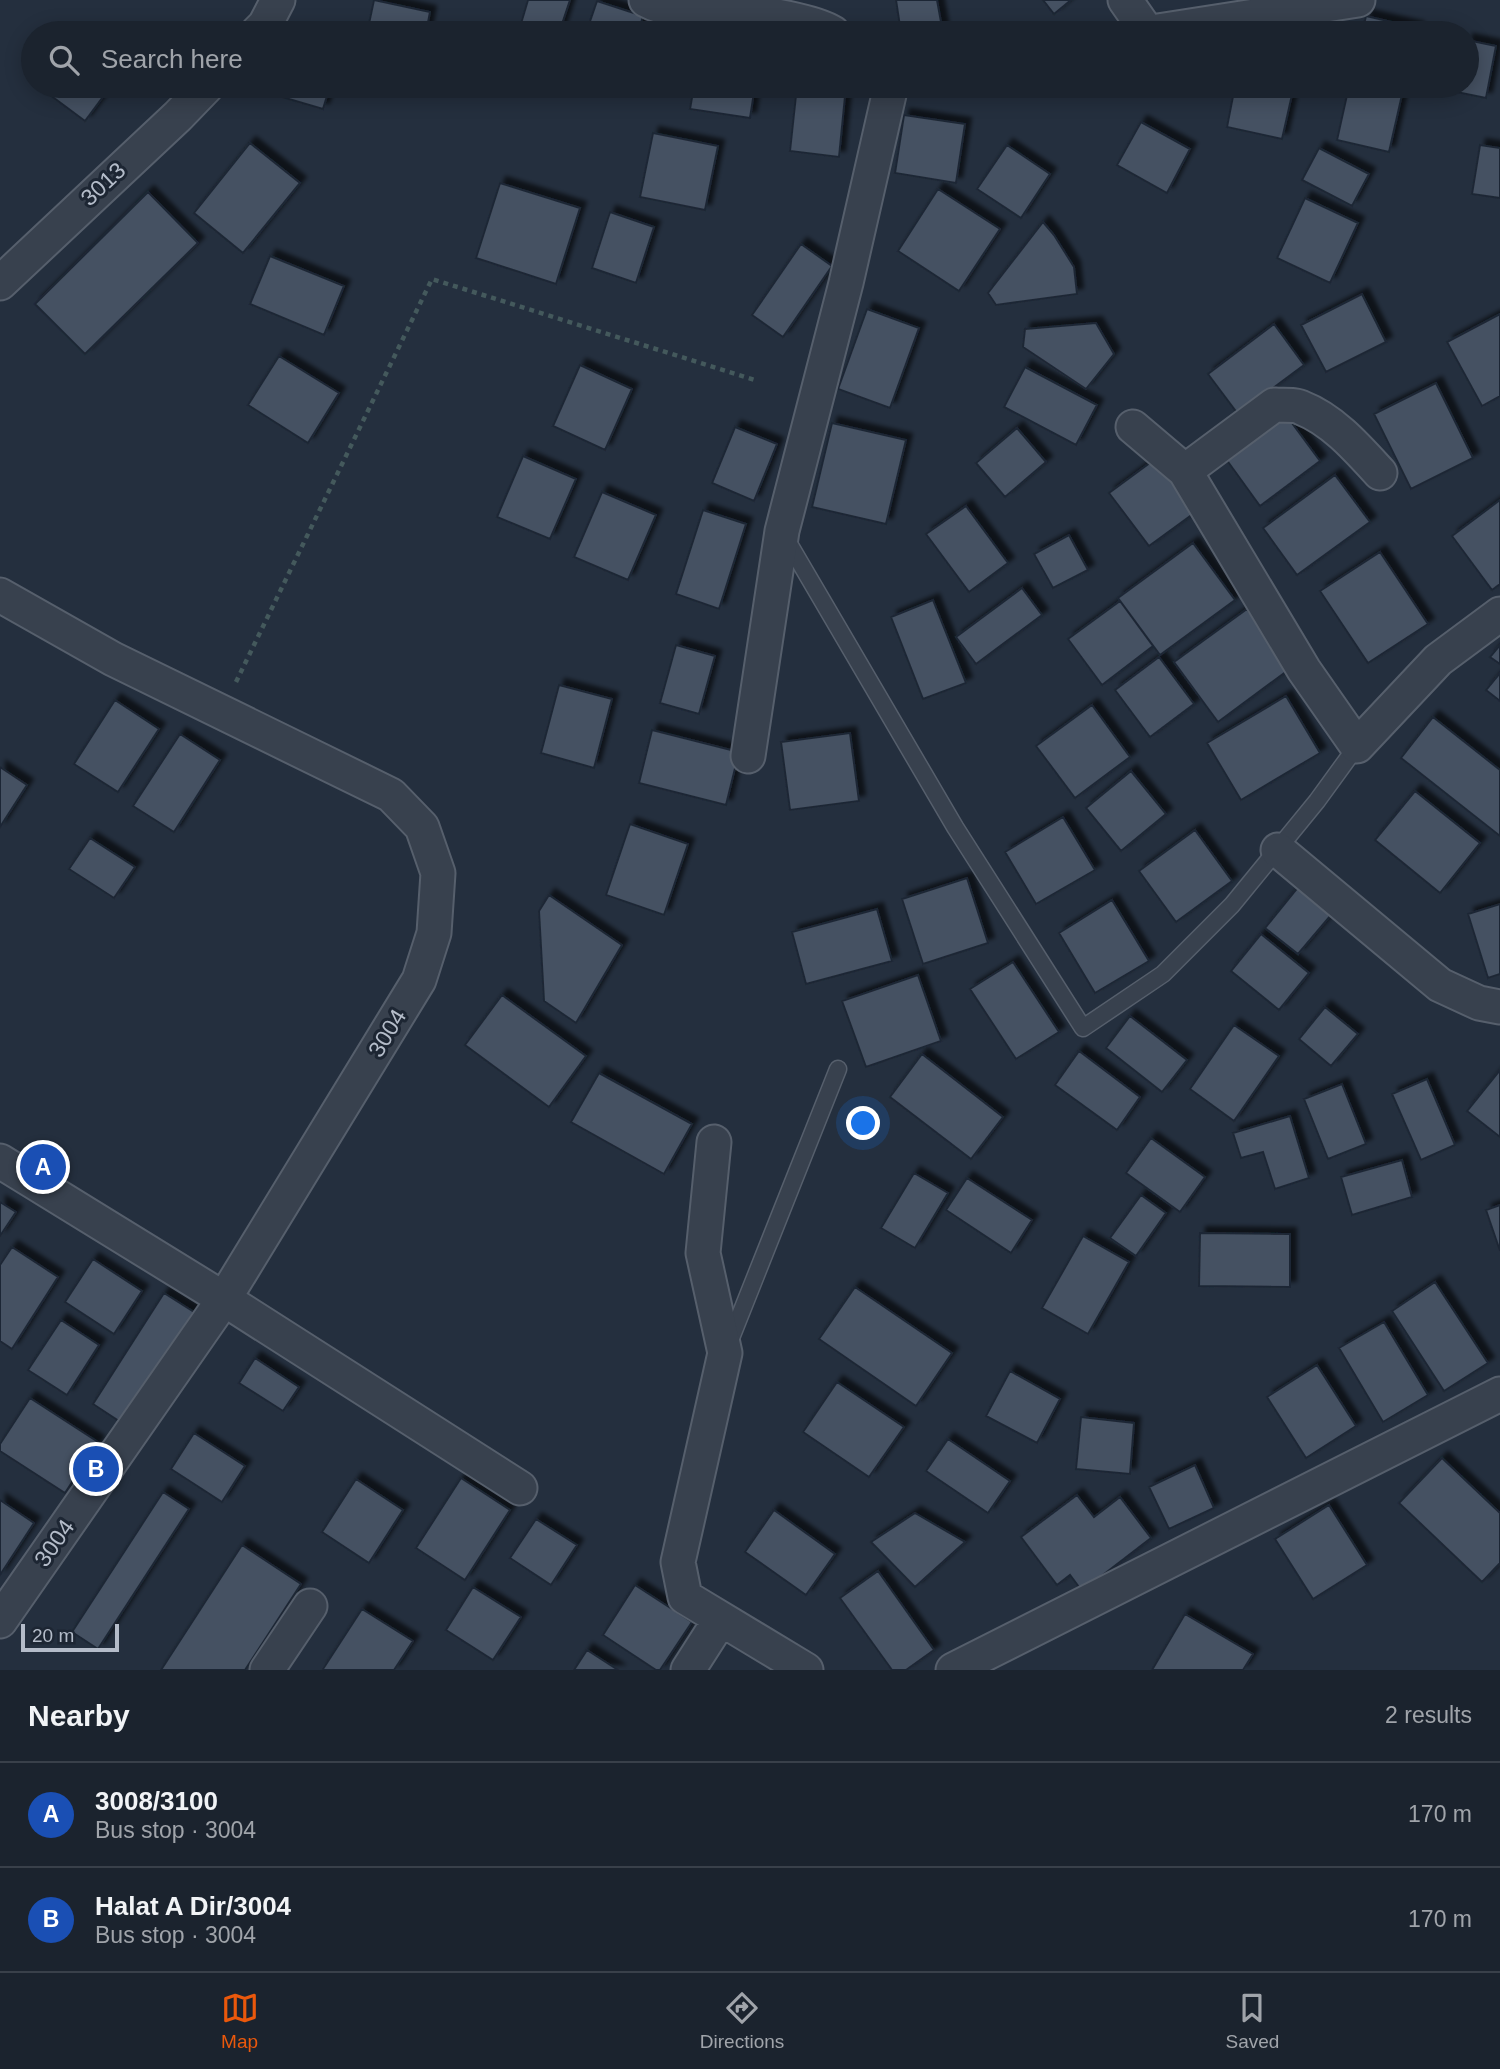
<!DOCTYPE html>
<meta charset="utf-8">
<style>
:root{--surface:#1b232e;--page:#242b36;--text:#f1f3f6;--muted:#a0a4aa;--line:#39404a;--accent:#ea580c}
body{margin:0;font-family:Arial,sans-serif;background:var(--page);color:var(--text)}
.scale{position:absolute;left:21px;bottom:18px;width:98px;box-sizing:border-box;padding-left:7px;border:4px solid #b4bcc9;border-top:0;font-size:19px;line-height:24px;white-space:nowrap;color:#b4bcc9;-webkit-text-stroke:5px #1d2633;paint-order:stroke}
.you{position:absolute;left:864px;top:1124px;width:24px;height:24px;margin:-18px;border:5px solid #fff;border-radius:50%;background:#1a73e8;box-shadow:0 0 0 10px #1a73e833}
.badge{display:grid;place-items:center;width:46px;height:46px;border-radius:50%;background:var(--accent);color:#fff;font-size:23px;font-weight:700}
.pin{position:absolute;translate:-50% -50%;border:4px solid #fff;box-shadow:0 2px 7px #0006}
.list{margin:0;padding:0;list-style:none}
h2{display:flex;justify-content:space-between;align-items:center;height:91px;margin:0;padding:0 28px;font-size:30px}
h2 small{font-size:23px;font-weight:400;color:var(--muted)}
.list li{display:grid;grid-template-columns:46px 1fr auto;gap:21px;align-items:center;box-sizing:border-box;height:105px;padding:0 28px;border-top:2px solid var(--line)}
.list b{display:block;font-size:26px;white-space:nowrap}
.list p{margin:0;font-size:23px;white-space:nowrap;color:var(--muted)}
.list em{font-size:23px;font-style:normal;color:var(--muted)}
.icon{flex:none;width:38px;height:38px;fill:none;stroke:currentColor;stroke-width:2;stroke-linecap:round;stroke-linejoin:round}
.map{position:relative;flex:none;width:1500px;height:1670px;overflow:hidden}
.search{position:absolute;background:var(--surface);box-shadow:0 4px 18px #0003;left:21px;right:21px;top:21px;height:77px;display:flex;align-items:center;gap:18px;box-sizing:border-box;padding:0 24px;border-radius:38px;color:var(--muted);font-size:26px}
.sheet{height:301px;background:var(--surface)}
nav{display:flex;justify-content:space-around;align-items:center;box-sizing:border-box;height:98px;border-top:2px solid var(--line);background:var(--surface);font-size:19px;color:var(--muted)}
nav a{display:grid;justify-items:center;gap:4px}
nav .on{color:var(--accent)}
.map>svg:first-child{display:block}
</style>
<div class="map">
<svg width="1500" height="1670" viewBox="0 0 1500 1670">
<defs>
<filter id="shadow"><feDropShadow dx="6" dy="-6" stdDeviation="2" flood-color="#0009"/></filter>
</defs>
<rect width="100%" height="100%" fill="#242f3e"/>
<!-- building -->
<path fill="#455162" stroke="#1f2835" stroke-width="2" filter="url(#shadow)" d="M374,0L430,12L426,33H367Z
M528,0H570L559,33H540L520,27Z
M896,0H937L943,33H901Z
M1043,0H1071L1054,14Z
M597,1L643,16L638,33H586Z
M1366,16L1418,28L1417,33H1362Z
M1467,40L1496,46L1486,98L1437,88V86H1467Z
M44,86H111L85,121L42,89Z
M267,86H330L323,109L265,92Z
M694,86H755L750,118L690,109Z
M797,86H846L839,157L790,151Z
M1235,86H1294L1282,139L1227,127Z
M1349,86H1404L1389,152L1337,140Z
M904,115L965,124L956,183L895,173Z
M1141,122L1190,149L1167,193L1117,165Z
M653,133L718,146L705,210L640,197Z
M250,143L300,183L243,253L194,213Z
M1007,145L1050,174L1021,218L977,189Z
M1480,145L1500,148V198L1472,194Z
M1319,148L1369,174L1352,206L1302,180Z
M500,183L580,208L556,284L476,258Z
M938,189L1000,229L959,291L898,251Z
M148,192L198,243L85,354L35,304Z
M1305,198L1358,223L1330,283L1277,258Z
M610,212L654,227L636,283L592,268Z
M1043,222L1054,235L1074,267L1077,294L996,305L988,293Z
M801,244L832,266L783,337L752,315Z
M270,256L344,286L324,335L250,304Z
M1362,294L1386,342L1326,372L1301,325Z
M867,309L919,328L890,408L838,389Z
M1500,314V396L1482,406L1447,342Z
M1096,323L1114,354L1086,389L1023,347L1025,329Z
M1274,324L1304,365L1238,414L1208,374Z
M279,356L339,393L308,443L248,405Z
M580,365L632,389L605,450L553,426Z
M1025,367L1097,405L1076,445L1004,407Z
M1436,383L1473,458L1411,489L1374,414Z
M1286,415L1320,461L1260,506L1226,459Z
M832,423L906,440L886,524L812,507Z
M735,427L777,444L754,501L712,483Z
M1017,428L1046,462L1005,497L976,463Z
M523,456L576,479L550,539L497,517Z
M1158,457L1197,511L1149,546L1109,493Z
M1335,475L1370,522L1297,575L1263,528Z
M602,492L656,515L628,580L574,557Z
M1500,500V584L1492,590L1452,536Z
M966,506L1008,563L969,592L926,534Z
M703,510L746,524L719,609L676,594Z
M1069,535L1088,570L1053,588L1034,554Z
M1193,543L1235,600L1160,655L1118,598Z
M1380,552L1428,624L1368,663L1320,591Z
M1022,588L1042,615L976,664L956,637Z
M933,600L966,683L923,699L891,617Z
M1120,601L1153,646L1102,685L1068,639Z
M1247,609L1291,668L1218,722L1174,662Z
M676,645L715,656L699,714L660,703Z
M1500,645V664L1490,657Z
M1159,657L1194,704L1150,737L1115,690Z
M1500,673V701L1486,690Z
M559,685L612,699L594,768L541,753Z
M1286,696L1320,753L1241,800L1207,743Z
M115,700L159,729L118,792L74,764Z
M1092,705L1130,757L1075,798L1036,746Z
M1433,717L1500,770V836L1401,758Z
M652,730L739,752L726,805L639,783Z
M850,733L859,801L790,810L781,742Z
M180,734L220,760L174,832L133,806Z
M0,767L27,785L0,827Z
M1131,771L1166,814L1121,851L1086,808Z
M1415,791L1480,843L1440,893L1375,840Z
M1063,817L1095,870L1036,904L1005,852Z
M630,824L688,844L664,915L606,895Z
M1195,830L1232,881L1176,922L1139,871Z
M90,838L135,867L114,898L69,869Z
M967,878L988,943L923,964L902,899Z
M1303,881L1337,908L1298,954L1265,928Z
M549,895L622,945L576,1023L544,1001L539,911Z
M1112,900L1149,961L1095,993L1059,933Z
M1500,904V974L1488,978L1468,914Z
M877,909L892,961L806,984L792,932Z
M1261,934L1309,973L1279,1010L1231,971Z
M1013,962L1059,1032L1016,1059L970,989Z
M918,975L941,1041L866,1067L842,1001Z
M502,995L586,1056L549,1107L465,1045Z
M1325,1007L1358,1034L1331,1066L1299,1039Z
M1130,1016L1187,1060L1162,1092L1106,1048Z
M1234,1025L1279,1056L1234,1121L1190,1089Z
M1079,1051L1140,1097L1117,1130L1055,1085Z
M922,1054L1003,1117L971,1159L890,1097Z
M1500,1070V1137L1467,1111Z
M599,1073L692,1124L664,1174L571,1122Z
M1427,1079L1455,1145L1421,1160L1392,1094Z
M1342,1084L1366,1144L1328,1159L1304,1099Z
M1290,1116L1309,1178L1275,1189L1263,1152L1241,1158L1233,1133Z
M1151,1138L1205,1177L1180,1212L1126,1173Z
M1402,1160L1412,1197L1352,1215L1341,1177Z
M914,1173L948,1193L915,1248L881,1228Z
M967,1178L1032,1220L1011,1253L946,1210Z
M1141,1195L1166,1213L1136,1256L1110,1238Z
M0,1202L16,1212L0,1236Z
M1500,1205V1251L1486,1210Z
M1200,1233L1290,1234V1287L1199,1286Z
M1083,1236L1129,1262L1088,1334L1042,1308Z
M12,1247L58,1277L12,1349L0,1341V1265Z
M93,1259L142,1291L114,1334L65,1302Z
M1435,1282L1488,1363L1444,1391L1392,1311Z
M855,1287L952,1353L916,1406L819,1339Z
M164,1293L194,1312L122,1423L93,1404Z
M61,1320L99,1345L67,1395L28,1370Z
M1384,1322L1428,1395L1383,1422L1339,1348Z
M255,1358L299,1387L283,1411L239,1383Z
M1317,1365L1356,1426L1306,1458L1267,1397Z
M1010,1371L1060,1399L1037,1443L986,1416Z
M837,1382L904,1427L869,1477L803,1432Z
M30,1398L98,1442L65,1493L0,1451V1444Z
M1081,1417L1134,1423L1130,1474L1076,1469Z
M194,1433L245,1466L222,1502L171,1469Z
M948,1439L1010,1481L988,1513L926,1471Z
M1442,1458L1500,1513V1563L1482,1582L1399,1503Z
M1195,1465L1214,1508L1169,1529L1149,1487Z
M461,1478L510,1510L465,1580L416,1548Z
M356,1479L403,1510L369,1563L322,1532Z
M163,1492L189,1509L98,1649L72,1632Z
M1077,1495L1094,1517L1120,1497L1151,1538L1082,1591L1070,1575L1057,1585L1021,1537Z
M0,1500L34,1523L0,1575Z
M1329,1505L1367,1565L1313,1599L1275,1539Z
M774,1510L835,1554L806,1595L745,1552Z
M915,1513L965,1542L915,1587L871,1542Z
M536,1519L577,1545L551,1585L510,1558Z
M242,1545L301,1584L245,1670H161Z
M878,1571L934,1650L906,1670H892L840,1598Z
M635,1585L692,1622L660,1670H656L603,1635Z
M473,1587L521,1617L493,1660L446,1630Z
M362,1609L413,1641L394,1670H325L323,1669Z
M1185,1614L1253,1654L1243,1670H1152Z
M587,1650L618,1670H574Z"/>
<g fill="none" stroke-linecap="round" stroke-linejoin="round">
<!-- service casing -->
<g stroke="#565f6c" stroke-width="19">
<path id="service" d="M785,537L955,827L1083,1028L1163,974L1232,905L1317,801L1357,746
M729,1343L838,1069"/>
</g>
<!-- minor casing -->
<g stroke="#565f6c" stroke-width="37">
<path id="minor" d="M646,0C675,16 712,8 744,11C767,14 814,21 833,33
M1125,0L1148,33
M257,33L265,25L278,0
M1145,33L1358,0
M0,283L178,116L207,86
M1133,427L1185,471L1274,405C1283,406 1295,404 1302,408C1333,420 1358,449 1380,473
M1185,471L1304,670L1357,746L1438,660L1500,614
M0,595L113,659L391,795L422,827L438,873L434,933L419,980L224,1299L0,1621
M748,756L782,531L846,283L891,86
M1278,850L1440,985L1479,1003L1500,1007
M714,1142L703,1253L725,1353L678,1562L685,1597L806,1670
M0,1161L224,1299L520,1488
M267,1670L310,1606
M688,1670L720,1620
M953,1670L1500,1394"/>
</g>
<!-- path -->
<path stroke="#44595c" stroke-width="4.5" stroke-dasharray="5 5" stroke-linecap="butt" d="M236,682L432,279L758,381"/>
<!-- service -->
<use href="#service" stroke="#38414e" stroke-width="16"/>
<!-- minor -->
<use href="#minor" stroke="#38414e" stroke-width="33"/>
</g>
<g text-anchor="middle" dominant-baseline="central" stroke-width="6" stroke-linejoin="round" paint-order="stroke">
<!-- street labels -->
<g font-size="23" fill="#b4bcc9" stroke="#1d2633">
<text transform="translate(103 184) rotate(-43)">3013</text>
<text transform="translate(387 1033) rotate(-59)">3004</text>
<text transform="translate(54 1543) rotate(-55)">3004</text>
</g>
</g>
</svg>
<div class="scale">20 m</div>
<div class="you"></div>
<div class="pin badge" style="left:43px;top:1167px;background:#1a4fb4">A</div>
<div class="pin badge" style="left:96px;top:1469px;background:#1a4fb4">B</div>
<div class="search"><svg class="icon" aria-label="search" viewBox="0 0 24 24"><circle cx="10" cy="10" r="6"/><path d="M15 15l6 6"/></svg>Search here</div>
</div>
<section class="sheet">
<h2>Nearby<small>2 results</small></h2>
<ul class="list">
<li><span class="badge" style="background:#1a4fb4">A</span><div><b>3008/3100</b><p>Bus stop · 3004</p></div><em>170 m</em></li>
<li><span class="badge" style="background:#1a4fb4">B</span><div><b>Halat A Dir/3004</b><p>Bus stop · 3004</p></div><em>170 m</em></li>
</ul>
</section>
<nav>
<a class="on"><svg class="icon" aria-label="map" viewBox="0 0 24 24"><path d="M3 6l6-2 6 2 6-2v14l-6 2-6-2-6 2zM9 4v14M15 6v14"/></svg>Map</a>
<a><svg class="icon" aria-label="directions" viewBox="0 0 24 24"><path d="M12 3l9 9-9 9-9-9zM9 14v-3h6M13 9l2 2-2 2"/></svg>Directions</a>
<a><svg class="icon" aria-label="saved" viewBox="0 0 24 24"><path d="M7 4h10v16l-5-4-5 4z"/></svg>Saved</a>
</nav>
